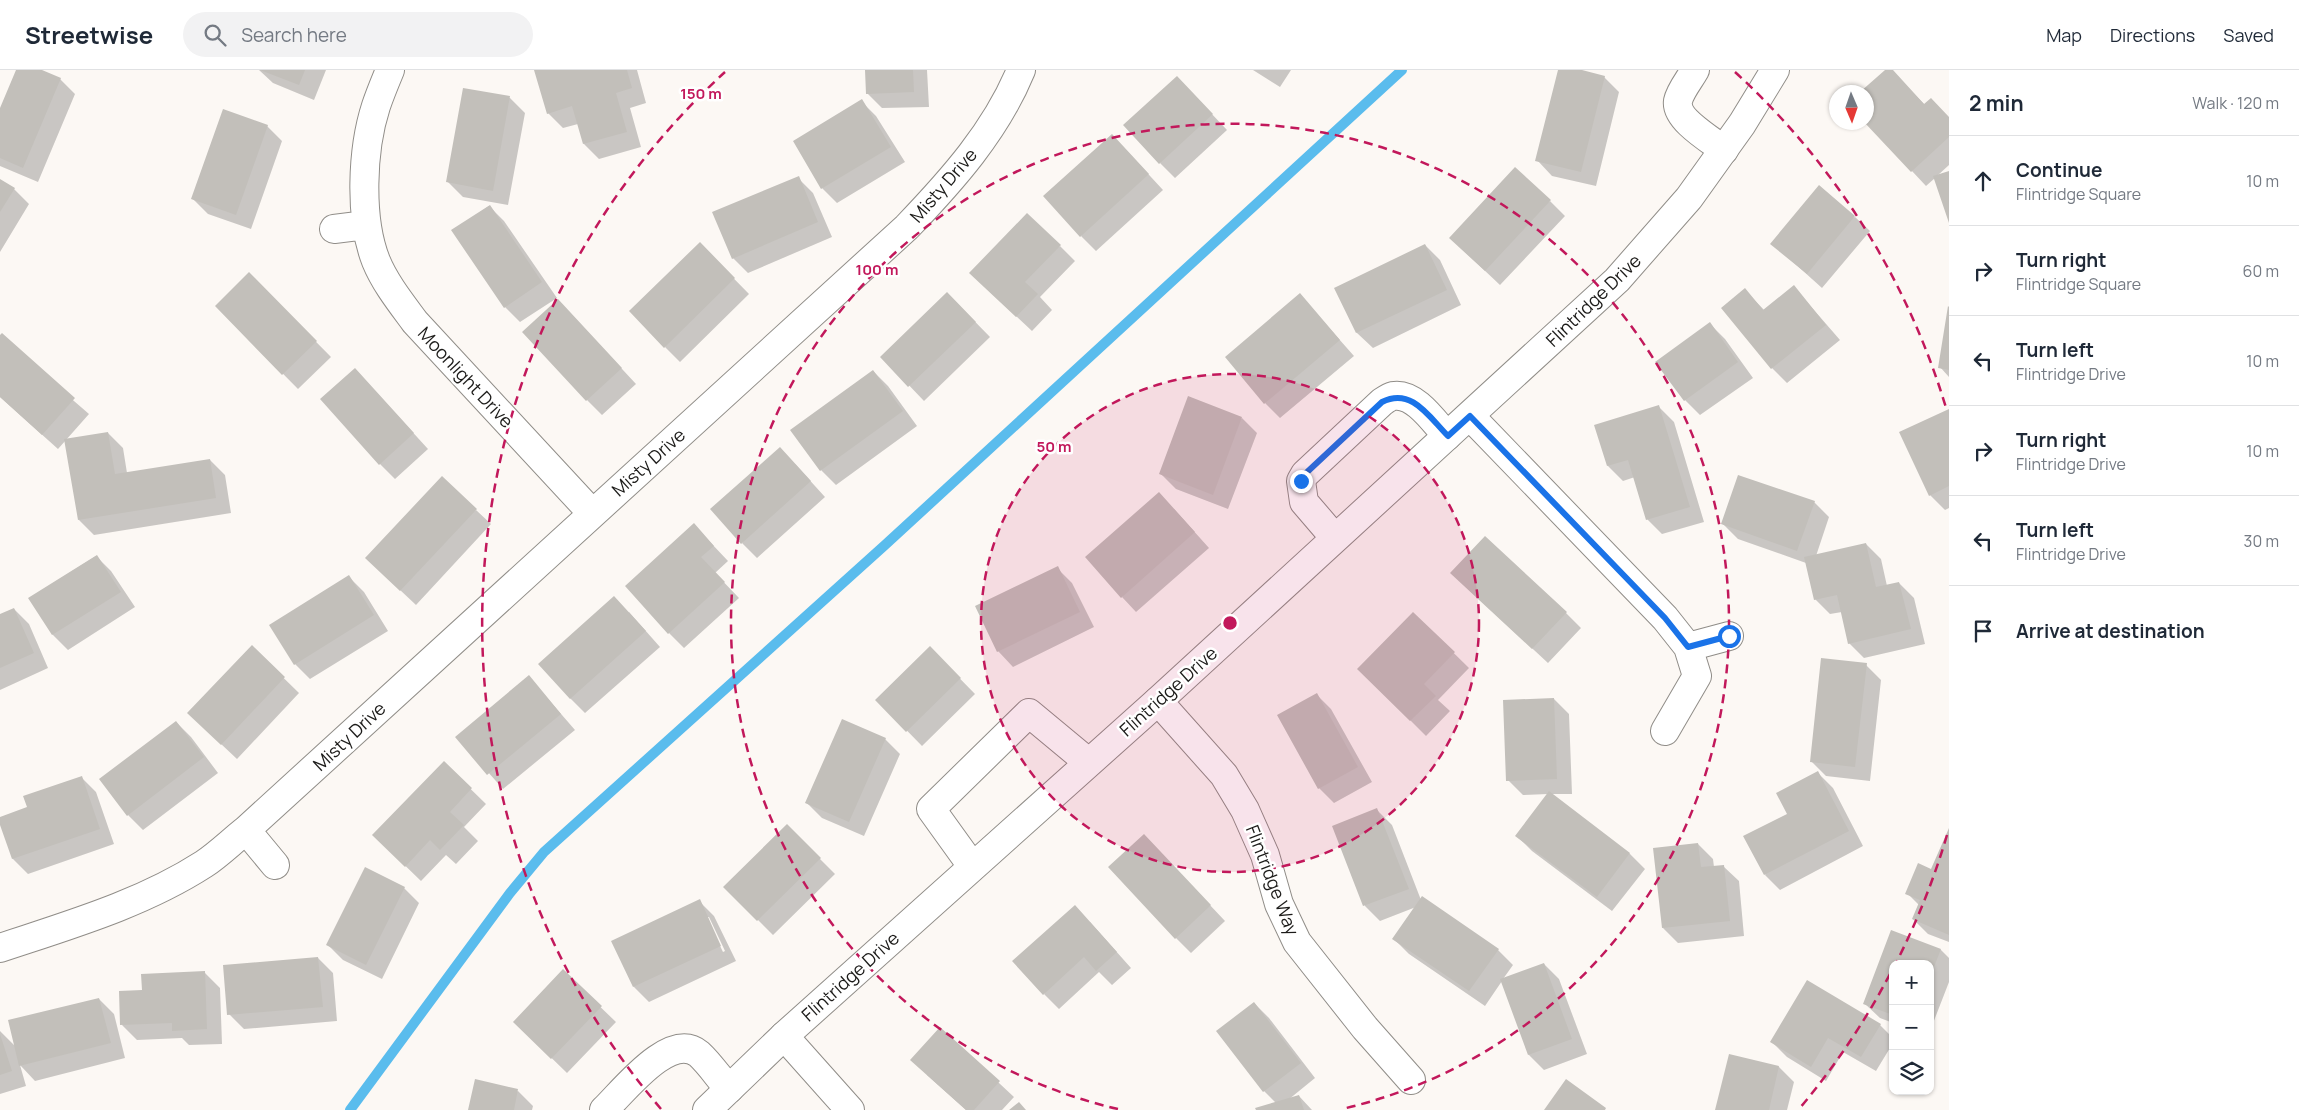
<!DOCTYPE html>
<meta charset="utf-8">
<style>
:root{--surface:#fff;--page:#f2f2f3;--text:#1f2937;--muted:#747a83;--line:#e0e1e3}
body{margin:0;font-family:Manrope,sans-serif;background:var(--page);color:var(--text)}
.controls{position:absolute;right:15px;bottom:15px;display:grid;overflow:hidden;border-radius:10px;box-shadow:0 1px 4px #0004}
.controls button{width:45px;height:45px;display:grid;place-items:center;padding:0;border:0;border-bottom:1px solid var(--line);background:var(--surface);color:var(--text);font:25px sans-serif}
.compass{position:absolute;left:1829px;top:15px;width:45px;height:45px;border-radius:50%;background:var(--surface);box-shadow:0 1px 4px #0004;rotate:178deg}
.stop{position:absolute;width:15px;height:15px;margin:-11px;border:4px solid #1a73e8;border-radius:50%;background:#fff}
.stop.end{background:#1a73e8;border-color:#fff;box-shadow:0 1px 5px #0008}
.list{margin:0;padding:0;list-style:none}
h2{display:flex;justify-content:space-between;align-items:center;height:65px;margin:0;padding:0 20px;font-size:21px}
h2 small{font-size:16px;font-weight:400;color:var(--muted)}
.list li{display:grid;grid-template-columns:32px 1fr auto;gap:15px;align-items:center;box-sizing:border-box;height:90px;padding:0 20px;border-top:1px solid var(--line)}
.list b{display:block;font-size:19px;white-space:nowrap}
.list p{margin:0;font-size:16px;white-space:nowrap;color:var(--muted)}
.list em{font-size:16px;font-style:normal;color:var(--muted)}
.icon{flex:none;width:28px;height:28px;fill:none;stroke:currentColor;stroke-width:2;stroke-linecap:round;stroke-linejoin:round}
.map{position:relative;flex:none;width:1949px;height:1040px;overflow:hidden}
header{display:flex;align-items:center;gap:30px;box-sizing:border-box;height:70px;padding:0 25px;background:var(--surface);border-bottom:1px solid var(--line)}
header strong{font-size:24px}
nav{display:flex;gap:28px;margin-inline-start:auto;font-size:18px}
.search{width:350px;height:45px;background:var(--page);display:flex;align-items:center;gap:12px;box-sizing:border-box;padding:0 18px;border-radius:28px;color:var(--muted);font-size:19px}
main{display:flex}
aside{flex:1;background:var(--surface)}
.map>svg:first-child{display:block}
</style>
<header>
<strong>Streetwise</strong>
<div class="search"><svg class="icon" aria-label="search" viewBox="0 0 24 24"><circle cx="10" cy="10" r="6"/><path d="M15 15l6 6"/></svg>Search here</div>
<nav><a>Map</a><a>Directions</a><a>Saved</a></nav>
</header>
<main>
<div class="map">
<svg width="1949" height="1040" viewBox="0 0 1949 1040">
<rect width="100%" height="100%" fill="#fcf8f4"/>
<!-- shadow -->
<path fill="#0003" fill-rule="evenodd" d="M17,0H39L60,9L75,24L38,112L0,96V41Z
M259,0H326L314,30L273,13Z
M535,0H637L646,33L630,38L641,77L599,89L584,74L578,54L563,58L548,43Z
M866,0H927L929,37L882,38L867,23Z
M1253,0H1291L1280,17Z
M1559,0H1577L1604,7L1619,22L1596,116L1552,106L1537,90Z
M1887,0H1891L1925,35L1949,48V95L1937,106L1949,102V150L1935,108L1926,116L1866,52V22H1862Z
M464,19L510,28L525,43L508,135L463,127L448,112Z
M1192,23L1227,60L1175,108L1160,93Z
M861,31L876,46L905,92L837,133L822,118Z
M267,56L282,71L251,159L208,144L193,129Z
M1127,81L1163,120L1096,181L1081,166Z
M798,108L813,123L832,167L748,203L733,188Z
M0,110L14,119L29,134L0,182Z
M1550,131L1565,146L1500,215L1465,182Z
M489,136L504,151L557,228L520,252L505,237L453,161Z
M1855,147L1870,161L1822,218L1772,173Z
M700,174L749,224L680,292L665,277Z
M1425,175L1440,190L1461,235L1373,278L1357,263L1336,219Z
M1060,176L1075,191L1040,227L1052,240L1032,261L986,218Z
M249,204L331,287L298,319L216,236Z
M1794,217L1840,270L1787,313L1772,298L1745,220L1765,241Z
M947,223L990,267L924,331L882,287Z
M1300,225L1354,286L1280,348L1265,333Z
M558,230L636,314L602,345L587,330Z
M1949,238V307L1940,297Z
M1710,254L1725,269L1753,308L1700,345L1685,330L1657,292Z
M0,267L89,344L58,379L0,327Z
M355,299L428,379L395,409L380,394Z
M873,301L888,316L917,356L836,415L821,400Z
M1659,337L1674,352L1704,452L1662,464L1647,449L1635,407L1623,411L1608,396L1596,356Z
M1949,340V438L1945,440L1930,425Z
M1242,348L1257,363L1228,439L1176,419L1161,404Z
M108,363L123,378L127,403L210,390L225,405L231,443L94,465L79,450Z
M795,394L825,427L757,488L742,473Z
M1814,432L1829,447L1816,486L1866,474L1881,489L1887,516L1899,513L1914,528L1925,574L1864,588L1849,573L1842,542L1830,544L1815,529L1806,493L1738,469L1723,454Z
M1174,439L1209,478L1136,542L1122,527Z
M476,440L491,454L416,535L382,503Z
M694,455L728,491L715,503L739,528L684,578L669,563Z
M96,486L111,501L135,537L68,580L53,565L30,528Z
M1057,498L1072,513L1094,557L1013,597L998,581L977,537Z
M349,507L364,522L388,561L310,609L295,594Z
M1467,518L1566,543L1581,558L1548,593Z
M14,539L29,554L48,598L0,620V546Z
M629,542L660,577L585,643L570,628Z
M1413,543L1469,598L1438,630L1450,641L1426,666L1359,599Z
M252,577L299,623L237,689L204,658Z
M930,578L975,624L922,676L877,630Z
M1866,595L1881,610L1870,711L1826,706L1811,691Z
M529,607L575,660L503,719L457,667Z
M1316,624L1331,639L1372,712L1334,733L1319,718Z
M1554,629L1569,644L1572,724H1550L1630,784L1645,799L1612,841L1532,781L1517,766L1548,724L1523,725L1508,710Z
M176,652L191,667L218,703L143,760L128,745Z
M885,669L900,684L864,766L822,748L807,733Z
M444,693L486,734L464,757L478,771L456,794L446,785L421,811L389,780Z
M1818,703L1833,718L1863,776L1780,820L1765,805Z
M81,707L96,722L114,774L28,804L13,789L0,748L29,738Z
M1377,740L1392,755L1421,830L1498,880L1513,895L1503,909L1544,894L1559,909L1587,984L1544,1000L1529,985L1502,911L1485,936L1409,884L1394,869L1416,837L1380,851L1365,836L1334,756Z
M787,756L835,804L773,865L725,817Z
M1949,761V872L1928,864L1913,849L1919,835L1907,823L1932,801Z
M1698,774L1713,789L1714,797L1723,796L1739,811L1744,866L1678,873L1663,858Z
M1159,781L1225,851L1191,883L1176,868Z
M404,818L419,833L382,909L343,890L328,875Z
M699,831L714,846L736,891L649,932L634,917L613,871ZM706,847H709L725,881L723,882Z
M1090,852L1131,898L1112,915L1099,902L1059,939L1044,924Z
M1892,862L1941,880L1949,888V912L1930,961V894H1893V953L1880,948L1864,933Z
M318,888L333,903L337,951L244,959L229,944Z
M563,901L616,952L567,1003L530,967Z
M205,903L220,918L222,974L189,975L182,968L137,970L122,955L143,921Z
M99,929L114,944L125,988L35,1011L20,995L26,1016L0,1024V961L15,976Z
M1254,933L1269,948L1315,1008L1288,1030L1299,1026L1312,1040H1257L1276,1033L1264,1021Z
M1880,955L1893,968V973L1876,1001L1843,982L1826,1011L1787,987L1772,972Z
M940,958L1014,1027L1002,1040H966L927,1005Z
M1730,985L1779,997L1794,1012L1787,1040H1717Z
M518,1021L533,1036L532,1040H469Z"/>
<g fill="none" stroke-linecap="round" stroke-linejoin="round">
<!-- stream -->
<path stroke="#5abced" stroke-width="10" d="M350,1040L510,823L544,782L885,475L1402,0"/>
</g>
<!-- building -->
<path fill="#c2bfba" d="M16,0H42L61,8L23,98L0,88V38Z
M260,0H305L299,15Z
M534,0H627L632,18L616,23L627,62L583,74L572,36L547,44Z
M865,0H913L914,22L866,24Z
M1558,0H1582L1605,6L1581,102L1535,91Z
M1885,0H1893L1924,34L1931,28L1949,47V67L1911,102L1864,52H1866V22H1860Z
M1177,6L1213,44L1159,94L1123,55Z
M463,18L510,26L493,121L446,112Z
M862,29L891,77L821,119L793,71Z
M223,39L268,55L236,145L191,129Z
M1112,64L1149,104L1080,167L1043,126Z
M1515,97L1551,130L1485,201L1449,168Z
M1949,101V153L1933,106Z
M799,106L818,152L732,189L712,142Z
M0,109L15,118L0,142Z
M1819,115L1855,146L1807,204L1770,174Z
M490,135L542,212L504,238L451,160Z
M1027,143L1061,175L1025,212L1038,224L1016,247L969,203Z
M700,172L735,208L664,278L629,241Z
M1425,174L1447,220L1356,263L1334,218Z
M249,202L317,271L282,305L215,236Z
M1794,215L1826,255L1771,299L1721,238L1745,218L1763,240Z
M947,222L976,252L908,317L880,287Z
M1300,223L1340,270L1264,334L1225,287Z
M558,229L622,298L586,331L522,262Z
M1948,236L1949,237V300L1938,298Z
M1710,252L1738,292L1684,331L1655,292Z
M2,263L75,328L42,365L0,327V265Z
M355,298L414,363L379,395L320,329Z
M873,300L903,341L820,401L790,360Z
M1188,326L1242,347L1213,425L1159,404Z
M1659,335L1690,437L1646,450L1628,390L1607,396L1594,355Z
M1949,339V416L1929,426L1899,362Z
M108,362L115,404L210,389L216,428L78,450L64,369Z
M780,377L811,411L741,474L710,439Z
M1738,405L1815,431L1797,481L1721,454Z
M442,406L477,439L400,521L365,488Z
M1159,422L1195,462L1121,528L1085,487Z
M694,453L714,476L701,487L725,512L668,564L625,516Z
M1485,466L1567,542L1532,579L1450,503Z
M1866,473L1876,517L1899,512L1911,559L1848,574L1837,525L1814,530L1804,487Z
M97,485L121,522L52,565L28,528Z
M1058,496L1080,542L997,582L975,536Z
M349,505L374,545L294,595L269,555Z
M614,526L646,561L570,629L538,594Z
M14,538L34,583L0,598V544Z
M1413,542L1455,582L1424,614L1436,626L1410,651L1357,599Z
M252,575L285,607L221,675L187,643Z
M930,576L961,608L906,662L875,630Z
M1821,588L1867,593L1855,697L1810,692Z
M529,605L561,644L487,705L455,667Z
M1317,623L1358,697L1318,719L1277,645Z
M1554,628L1557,709L1506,711L1503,630Z
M842,649L886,668L849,752L805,733Z
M176,651L204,687L127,746L99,709Z
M444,691L472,718L450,742L464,755L440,780L430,770L405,797L372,765Z
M1818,701L1849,761L1764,805L1743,766L1787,744L1776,723Z
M82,706L100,759L12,789L0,755V747L27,737L23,726Z
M1549,721L1630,783L1597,827L1515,766Z
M1377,738L1409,819L1363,836L1332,756Z
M787,754L821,788L757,851L723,817Z
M1949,758V865L1912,849L1920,830L1905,824L1918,793L1931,799Z
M1144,764L1211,835L1175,869L1108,797Z
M1698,773L1701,797L1724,795L1730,851L1662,858L1653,778Z
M365,797L405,817L366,895L326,875Z
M1422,826L1499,879L1469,921L1392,869Z
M700,829L721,876L633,917L611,871Z
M1075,835L1117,882L1096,901L1084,887L1043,925L1012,891Z
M1891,860L1941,879L1930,907V894H1893V945L1863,934Z
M318,887L323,937L227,945L223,895Z
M1544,893L1572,969L1528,985L1500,909Z
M563,899L602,936L551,989L513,952Z
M205,901L207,959L172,961V953L120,955L119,921L142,920L141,904Z
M1807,910L1881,954L1861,987L1828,968L1811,997L1770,972Z
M99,928L111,973L19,996L8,950Z
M1254,932L1301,993L1263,1022L1216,961Z
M940,957L1000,1011L974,1040H966L910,990Z
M0,964L12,1001L0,1005Z
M1729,984L1779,996L1769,1040H1715Z
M475,1009L518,1019L514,1040H468Z
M1566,1009L1606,1038L1605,1040H1544Z
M1299,1025L1304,1040H1256L1255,1038Z
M1019,1032L1026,1040H1009Z"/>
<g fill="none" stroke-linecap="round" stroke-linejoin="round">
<!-- minor casing -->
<g stroke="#908d88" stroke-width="30">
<path id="minor" d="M390,0C385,12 380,24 376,36C362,79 359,148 376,191C385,213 401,233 415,252L592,443
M1695,0C1690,9 1680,21 1678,31C1675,49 1711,70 1724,80
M334,159L366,155
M1470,346L1665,548L1688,577L1697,606L1665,661
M1334,467L1304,432L1301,411L1305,404L1382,332C1385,330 1389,327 1393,326C1415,322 1435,353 1447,366
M1688,577L1729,566
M1158,631L1224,705L1245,740L1265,785L1279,834L1297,872L1365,958L1411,1010
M246,760L275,795
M972,796L931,739L1029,643L1088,692
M0,878C69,855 142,834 204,794C219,784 232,771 246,760L907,157C952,110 996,61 1021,0
M784,966L850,1040
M604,1040C623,1022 670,960 699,984C710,994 719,1008 729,1019"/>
</g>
<!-- tertiary casing -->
<g stroke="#908d88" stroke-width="30">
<path id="tertiary" d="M707,1040L784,966L1158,631L1617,210L1689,128L1742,54L1775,0"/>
</g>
<!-- minor -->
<use href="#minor" stroke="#fff" stroke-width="28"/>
<!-- tertiary -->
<use href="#tertiary" stroke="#fff" stroke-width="28"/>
</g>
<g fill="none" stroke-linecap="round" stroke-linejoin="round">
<!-- route -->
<path stroke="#1a73e8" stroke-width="6" d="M1301,411L1305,404L1382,332C1412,317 1429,347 1448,366L1470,346L1665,548L1688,577L1729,566"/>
</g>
<!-- distance rings -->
<circle cx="1230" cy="553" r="249" fill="#c2185b" fill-opacity=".12"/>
<g fill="none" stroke="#c2185b" stroke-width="2.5" stroke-dasharray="9 6">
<circle cx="1230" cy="553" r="249"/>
<path d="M1118 1039A499 499 0 1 1 1342 1039"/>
<path d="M1947 765A748 748 0 0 1 1896 893M1890 904A748 748 0 0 1 1799 1039M661 1039A748 748 0 0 1 725 2M1735 2A748 748 0 0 1 1947 341"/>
</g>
<g text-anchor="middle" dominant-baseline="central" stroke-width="5" stroke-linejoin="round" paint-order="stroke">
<!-- street labels -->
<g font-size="18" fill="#1c1b19" stroke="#fff">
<text transform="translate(943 115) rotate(-49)">Misty Drive</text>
<text transform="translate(1593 230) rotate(-44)">Flintridge Drive</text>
<text transform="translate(466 307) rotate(47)">Moonlight Drive</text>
<text transform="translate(648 392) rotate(-42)">Misty Drive</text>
<text transform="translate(1168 621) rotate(-42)">Flintridge Drive</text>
<text transform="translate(349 666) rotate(-43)">Misty Drive</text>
<text transform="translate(1273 810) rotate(69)">Flintridge Way</text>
<text transform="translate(850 906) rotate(-42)">Flintridge Drive</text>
</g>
</g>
<circle cx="1230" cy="553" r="8" fill="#c2185b" stroke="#fff" stroke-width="2.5"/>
<g font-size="15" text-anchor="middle" font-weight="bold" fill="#c2185b" stroke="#fff" stroke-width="5" stroke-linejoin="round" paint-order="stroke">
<text x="701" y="29">150 m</text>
<text x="877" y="205">100 m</text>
<text x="1054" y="382">50 m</text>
</g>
</svg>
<div class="controls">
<button>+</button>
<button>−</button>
<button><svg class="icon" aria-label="layers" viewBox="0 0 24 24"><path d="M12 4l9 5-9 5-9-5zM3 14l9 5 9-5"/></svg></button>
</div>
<svg class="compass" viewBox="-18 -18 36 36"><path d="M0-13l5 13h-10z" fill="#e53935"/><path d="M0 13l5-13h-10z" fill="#747a83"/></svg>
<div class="stop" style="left:1729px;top:566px"></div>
<div class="stop end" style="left:1301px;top:411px"></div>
</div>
<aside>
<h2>2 min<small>Walk · 120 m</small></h2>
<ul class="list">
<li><svg class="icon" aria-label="ahead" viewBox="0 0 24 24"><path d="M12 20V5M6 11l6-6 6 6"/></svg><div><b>Continue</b><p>Flintridge Square</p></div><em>10 m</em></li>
<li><svg class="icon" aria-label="right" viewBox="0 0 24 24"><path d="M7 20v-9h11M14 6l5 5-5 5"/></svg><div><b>Turn right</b><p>Flintridge Square</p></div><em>60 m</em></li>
<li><svg class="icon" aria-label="left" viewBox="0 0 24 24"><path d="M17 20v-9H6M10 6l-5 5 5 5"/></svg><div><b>Turn left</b><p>Flintridge Drive</p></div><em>10 m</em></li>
<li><svg class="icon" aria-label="right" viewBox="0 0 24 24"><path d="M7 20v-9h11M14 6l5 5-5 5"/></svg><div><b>Turn right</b><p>Flintridge Drive</p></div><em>10 m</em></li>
<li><svg class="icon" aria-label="left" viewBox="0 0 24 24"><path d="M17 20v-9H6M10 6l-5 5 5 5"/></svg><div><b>Turn left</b><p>Flintridge Drive</p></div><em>30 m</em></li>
<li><svg class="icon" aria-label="arrive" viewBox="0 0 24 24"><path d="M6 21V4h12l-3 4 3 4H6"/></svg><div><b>Arrive at destination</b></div></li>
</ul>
</aside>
</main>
